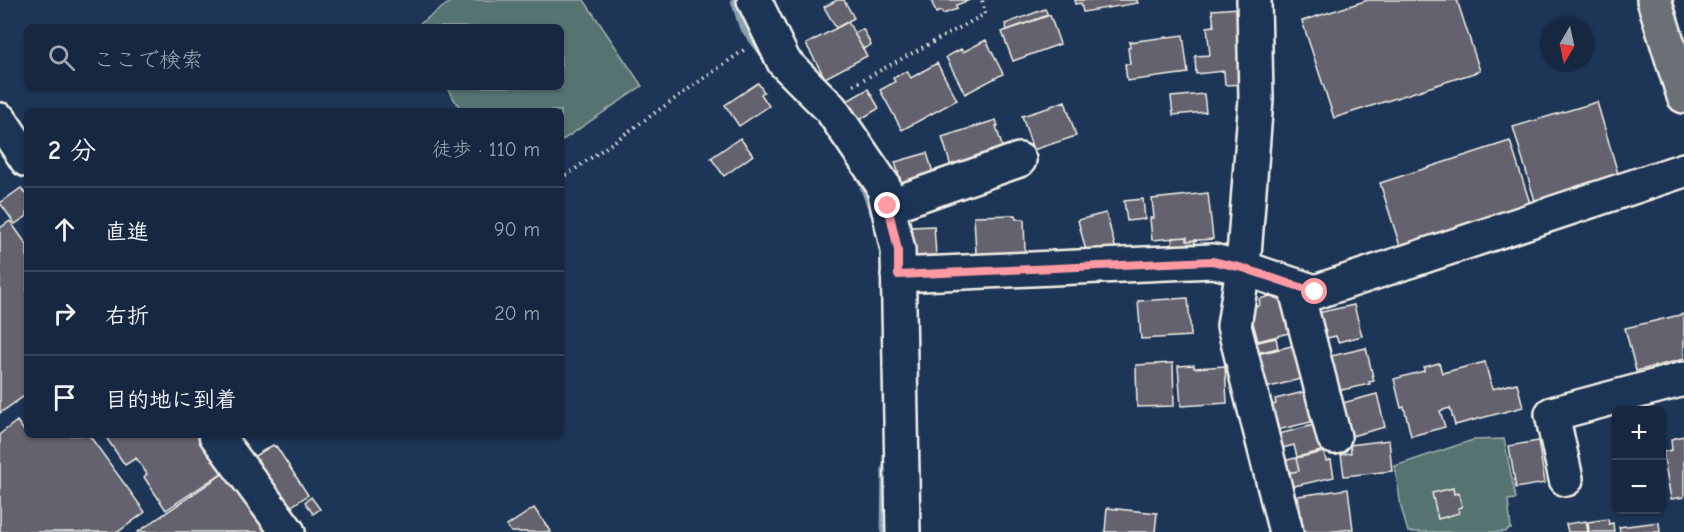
<!DOCTYPE html>
<html lang="ja">
<meta charset="utf-8">
<style>
:root{--surface:#162841;--page:#1f3048;--text:#f1f3f6;--muted:#9ea6b1;--line:#35445a}
body{margin:0;font-family:"Comic Neue","Klee One",sans-serif;background:var(--page);color:var(--text)}
.controls{position:absolute;right:18px;bottom:18px;display:grid;overflow:hidden;border-radius:9px;box-shadow:0 2px 4px #0004}
.controls button{width:54px;height:54px;display:grid;place-items:center;padding:0;border:0;border-bottom:2px solid var(--line);background:var(--surface);color:var(--text);font:30px sans-serif}
.compass{position:absolute;left:1540px;top:18px;width:54px;height:54px;border-radius:50%;background:var(--surface);box-shadow:0 2px 4px #0004;rotate:189deg}
.stop{position:absolute;width:18px;height:18px;margin:-14px;border:4px solid #ff9aa2;border-radius:50%;background:#fff}
.stop.end{background:#ff9aa2;border-color:#fff;box-shadow:0 2px 6px #0008}
.list{margin:0;padding:0;list-style:none}
h2{display:flex;justify-content:space-between;align-items:center;height:78px;margin:0;padding:0 24px;font-size:26px}
h2 small{font-size:20px;font-weight:400;color:var(--muted)}
.list li{display:grid;grid-template-columns:39px 1fr auto;gap:18px;align-items:center;box-sizing:border-box;height:84px;padding:0 24px;border-top:2px solid var(--line)}
.list b{display:block;font-size:22px;white-space:nowrap}
.list em{font-size:20px;font-style:normal;color:var(--muted)}
.icon{flex:none;width:33px;height:33px;fill:none;stroke:currentColor;stroke-width:2;stroke-linecap:round;stroke-linejoin:round}
.map{position:relative;flex:none;width:1684px;height:532px;overflow:hidden}
.search{position:absolute;background:var(--surface);box-shadow:0 2px 4px #0004;left:24px;top:24px;width:540px;height:66px;display:flex;align-items:center;gap:15px;box-sizing:border-box;padding:0 21px;border-radius:9px;color:var(--muted);font-size:22px}
.panel{position:absolute;background:var(--surface);box-shadow:0 2px 4px #0004;left:24px;top:108px;width:540px;height:330px;border-radius:9px}
.map>svg:first-child{display:block}
</style>
<div class="map">
<svg width="1684" height="532" viewBox="0 0 1684 532">
<rect width="100%" height="100%" fill="#1d3557"/>
<filter id="ink" filterUnits="userSpaceOnUse"><feTurbulence type="fractalNoise" baseFrequency=".0167" numOctaves="2"/><feDisplacementMap in="SourceGraphic" scale="12" xChannelSelector="R" yChannelSelector="G"/><feConvolveMatrix kernelMatrix="1 2 1 2 8 2 1 2 1" color-interpolation-filters="sRGB"/></filter>
<g filter="url(#ink)">
<!-- green -->
<path fill="#557371" stroke="#a4b2ac" stroke-width="1.5" d="M453,0H584L642,86L561,141V111H462L446,87H561V27H415Z
M1504,439L1516,499L1508,500L1511,529L1507,530L1506,532H1408L1401,507L1395,466L1473,440Z"/>
<g fill="none" stroke-linecap="round" stroke-linejoin="round">
<!-- stream -->
<path stroke="#8aa1b0" stroke-width="9" d="M735,0L743,26L765,55
M861,178L874,213
M885,532L886,468"/>
</g>
<!-- building -->
<path fill="#64626e" stroke="#f4f1e8" stroke-width="1.5" d="M837,0H844L854,18L836,28L824,7Z
M931,0H970L956,5L957,9L943,14L941,11L936,13Z
M1075,0H1137L1138,3L1083,12L1081,3L1075,4Z
M1368,0H1457L1480,71L1334,118L1302,21Z
M1239,8L1247,84L1225,85L1224,71L1196,74L1195,56L1210,55L1207,27L1214,26L1212,10Z
M1045,9L1048,15L1007,30L1005,24Z
M1050,15L1060,44L1013,61L1002,32Z
M848,22L867,56L825,78L806,44Z
M863,29L871,45L863,49L854,33Z
M1183,35L1188,73L1127,81L1125,64H1130L1128,48L1130,47L1129,42Z
M986,40L1003,74L965,94L946,57L961,49L963,52Z
M937,63L957,100L902,130L880,90L895,82L893,78L907,71L911,78Z
M758,83L764,92L761,94L769,106L739,126L725,105Z
M868,89L879,108L858,121L847,101Z
M1204,94L1206,112L1173,115L1171,97Z
M1065,101L1076,136L1033,150L1022,116L1051,107V106Z
M1597,102L1619,177L1535,201L1513,127Z
M996,120L998,126H996L1005,156L953,173L942,137Z
M740,138L753,155L724,176L711,158Z
M1510,141L1530,203L1400,246L1380,183Z
M927,153L935,179L903,188L895,162Z
M21,188L27,196V216L15,224L0,203Z
M1208,193L1213,239L1187,241V237L1152,240L1150,218H1154L1152,199Z
M1143,199L1145,219L1127,221L1124,201Z
M1106,213L1116,250L1086,251L1078,220Z
M1015,215L1016,219H1024L1025,252L976,254L974,216Z
M10,221L27,245V394L0,413V228Z
M934,226L936,255L912,256L911,227Z
M1187,237V241L1195,240L1194,247L1173,250L1172,238Z
M1278,294L1285,297L1293,332L1258,341L1249,308L1260,305L1259,299Z
M1188,298L1191,336L1141,339L1138,301Z
M1354,305L1362,336L1338,342L1336,336L1323,339L1317,313Z
M1684,314V359L1636,371L1625,328Z
M1276,338L1278,348L1256,353L1254,343Z
M1296,345L1304,378L1266,388L1254,355Z
M1366,348L1374,381L1369,382L1370,384L1332,392L1327,370L1334,368L1331,356Z
M1485,362L1492,389L1517,383L1523,407L1455,425L1450,408L1440,411L1445,427L1411,436L1404,407L1401,408L1394,379L1424,371V367L1439,363L1442,373Z
M1173,363L1174,406L1137,407L1136,365Z
M1194,365V368L1225,366L1227,403L1181,406L1178,366Z
M1308,391L1315,421L1269,432L1263,407L1276,404L1275,399Z
M1377,394L1385,427L1344,438L1335,405Z
M17,421L28,436L89,435L145,512L118,532H0V434Z
M1314,425L1321,451L1297,457L1294,445L1275,450L1271,436Z
M107,435H198L223,472L166,510L144,477L147,474L136,458L125,465L105,436Z
M1684,436V497L1671,499L1663,452L1672,450L1671,439Z
M1389,440L1392,471L1344,476L1341,454L1351,453L1350,445Z
M1538,441L1545,483L1516,488L1509,446Z
M273,445L275,447L276,446L308,495L289,508L258,460L257,462L253,457Z
M1324,452L1326,461L1331,460L1334,477L1285,488L1282,474L1299,471L1296,458Z
M1296,458L1299,471L1286,473L1283,461Z
M227,471L269,532H138Z
M1453,488L1454,494L1459,493L1462,507L1458,508L1459,513L1438,519L1432,493Z
M1348,489L1353,529L1327,532H1304L1298,496Z
M311,497L320,509L313,514L305,502Z
M534,508L551,532H511L507,526Z
M1107,508L1157,513L1155,532H1105Z
M1608,519L1609,524L1613,523L1614,532H1589L1588,522Z
M1586,521L1588,532H1568L1566,524Z
M1659,522L1660,532H1620L1619,527Z"/>
<g fill="none" stroke-linecap="round" stroke-linejoin="round">
<!-- minor casing -->
<g stroke="#f4f1e8" stroke-width="38">
<path id="minor" d="M754,0L784,62L831,109L883,185L898,250L903,532
M1254,0L1256,99L1243,268L1234,326L1286,532
M0,120L27,160
M888,206L1019,160
M898,275L1213,261L1243,268L1315,292L1684,170
M1295,286L1334,437
M216,435L288,532
M1566,479L1552,414L1684,379"/>
</g>
<!-- major casing -->
<g stroke="#f4f1e8" stroke-width="38">
<path id="major" d="M1654,0L1684,96"/>
</g>
<!-- path -->
<path stroke="#f4f1e8" stroke-width="4" stroke-dasharray="1.5 4.5" stroke-linecap="butt" d="M853,85L985,14L982,0
M561,179L744,50"/>
<!-- minor -->
<use href="#minor" stroke="#1d3557" stroke-width="33"/>
<!-- major -->
<use href="#major" stroke="#6a7074" stroke-width="33"/>
</g>
</g>
<g fill="none" stroke-linecap="round" stroke-linejoin="round" filter="url(#ink)">
<!-- route -->
<path stroke="#ff9aa2" stroke-width="8" d="M888,206L898,250V275L1212,261L1243,268L1315,292"/>
</g>
</svg>
<div class="controls">
<button>+</button>
<button>−</button>
</div>
<svg class="compass" viewBox="-18 -18 36 36"><path d="M0-13l5 13h-10z" fill="#e53935"/><path d="M0 13l5-13h-10z" fill="#9ea6b1"/></svg>
<div class="stop" style="left:1315px;top:292px"></div>
<div class="stop end" style="left:888px;top:206px"></div>
<div class="search"><svg class="icon" aria-label="search" viewBox="0 0 24 24"><circle cx="10" cy="10" r="6"/><path d="M15 15l6 6"/></svg>ここで検索</div>
<section class="panel">
<h2>2 分<small>徒歩 · 110 m</small></h2>
<ul class="list">
<li><svg class="icon" aria-label="ahead" viewBox="0 0 24 24"><path d="M12 20V5M6 11l6-6 6 6"/></svg><div><b>直進</b></div><em>90 m</em></li>
<li><svg class="icon" aria-label="right" viewBox="0 0 24 24"><path d="M7 20v-9h11M14 6l5 5-5 5"/></svg><div><b>右折</b></div><em>20 m</em></li>
<li><svg class="icon" aria-label="arrive" viewBox="0 0 24 24"><path d="M6 21V4h12l-3 4 3 4H6"/></svg><div><b>目的地に到着</b></div></li>
</ul>
</section>
</div>
